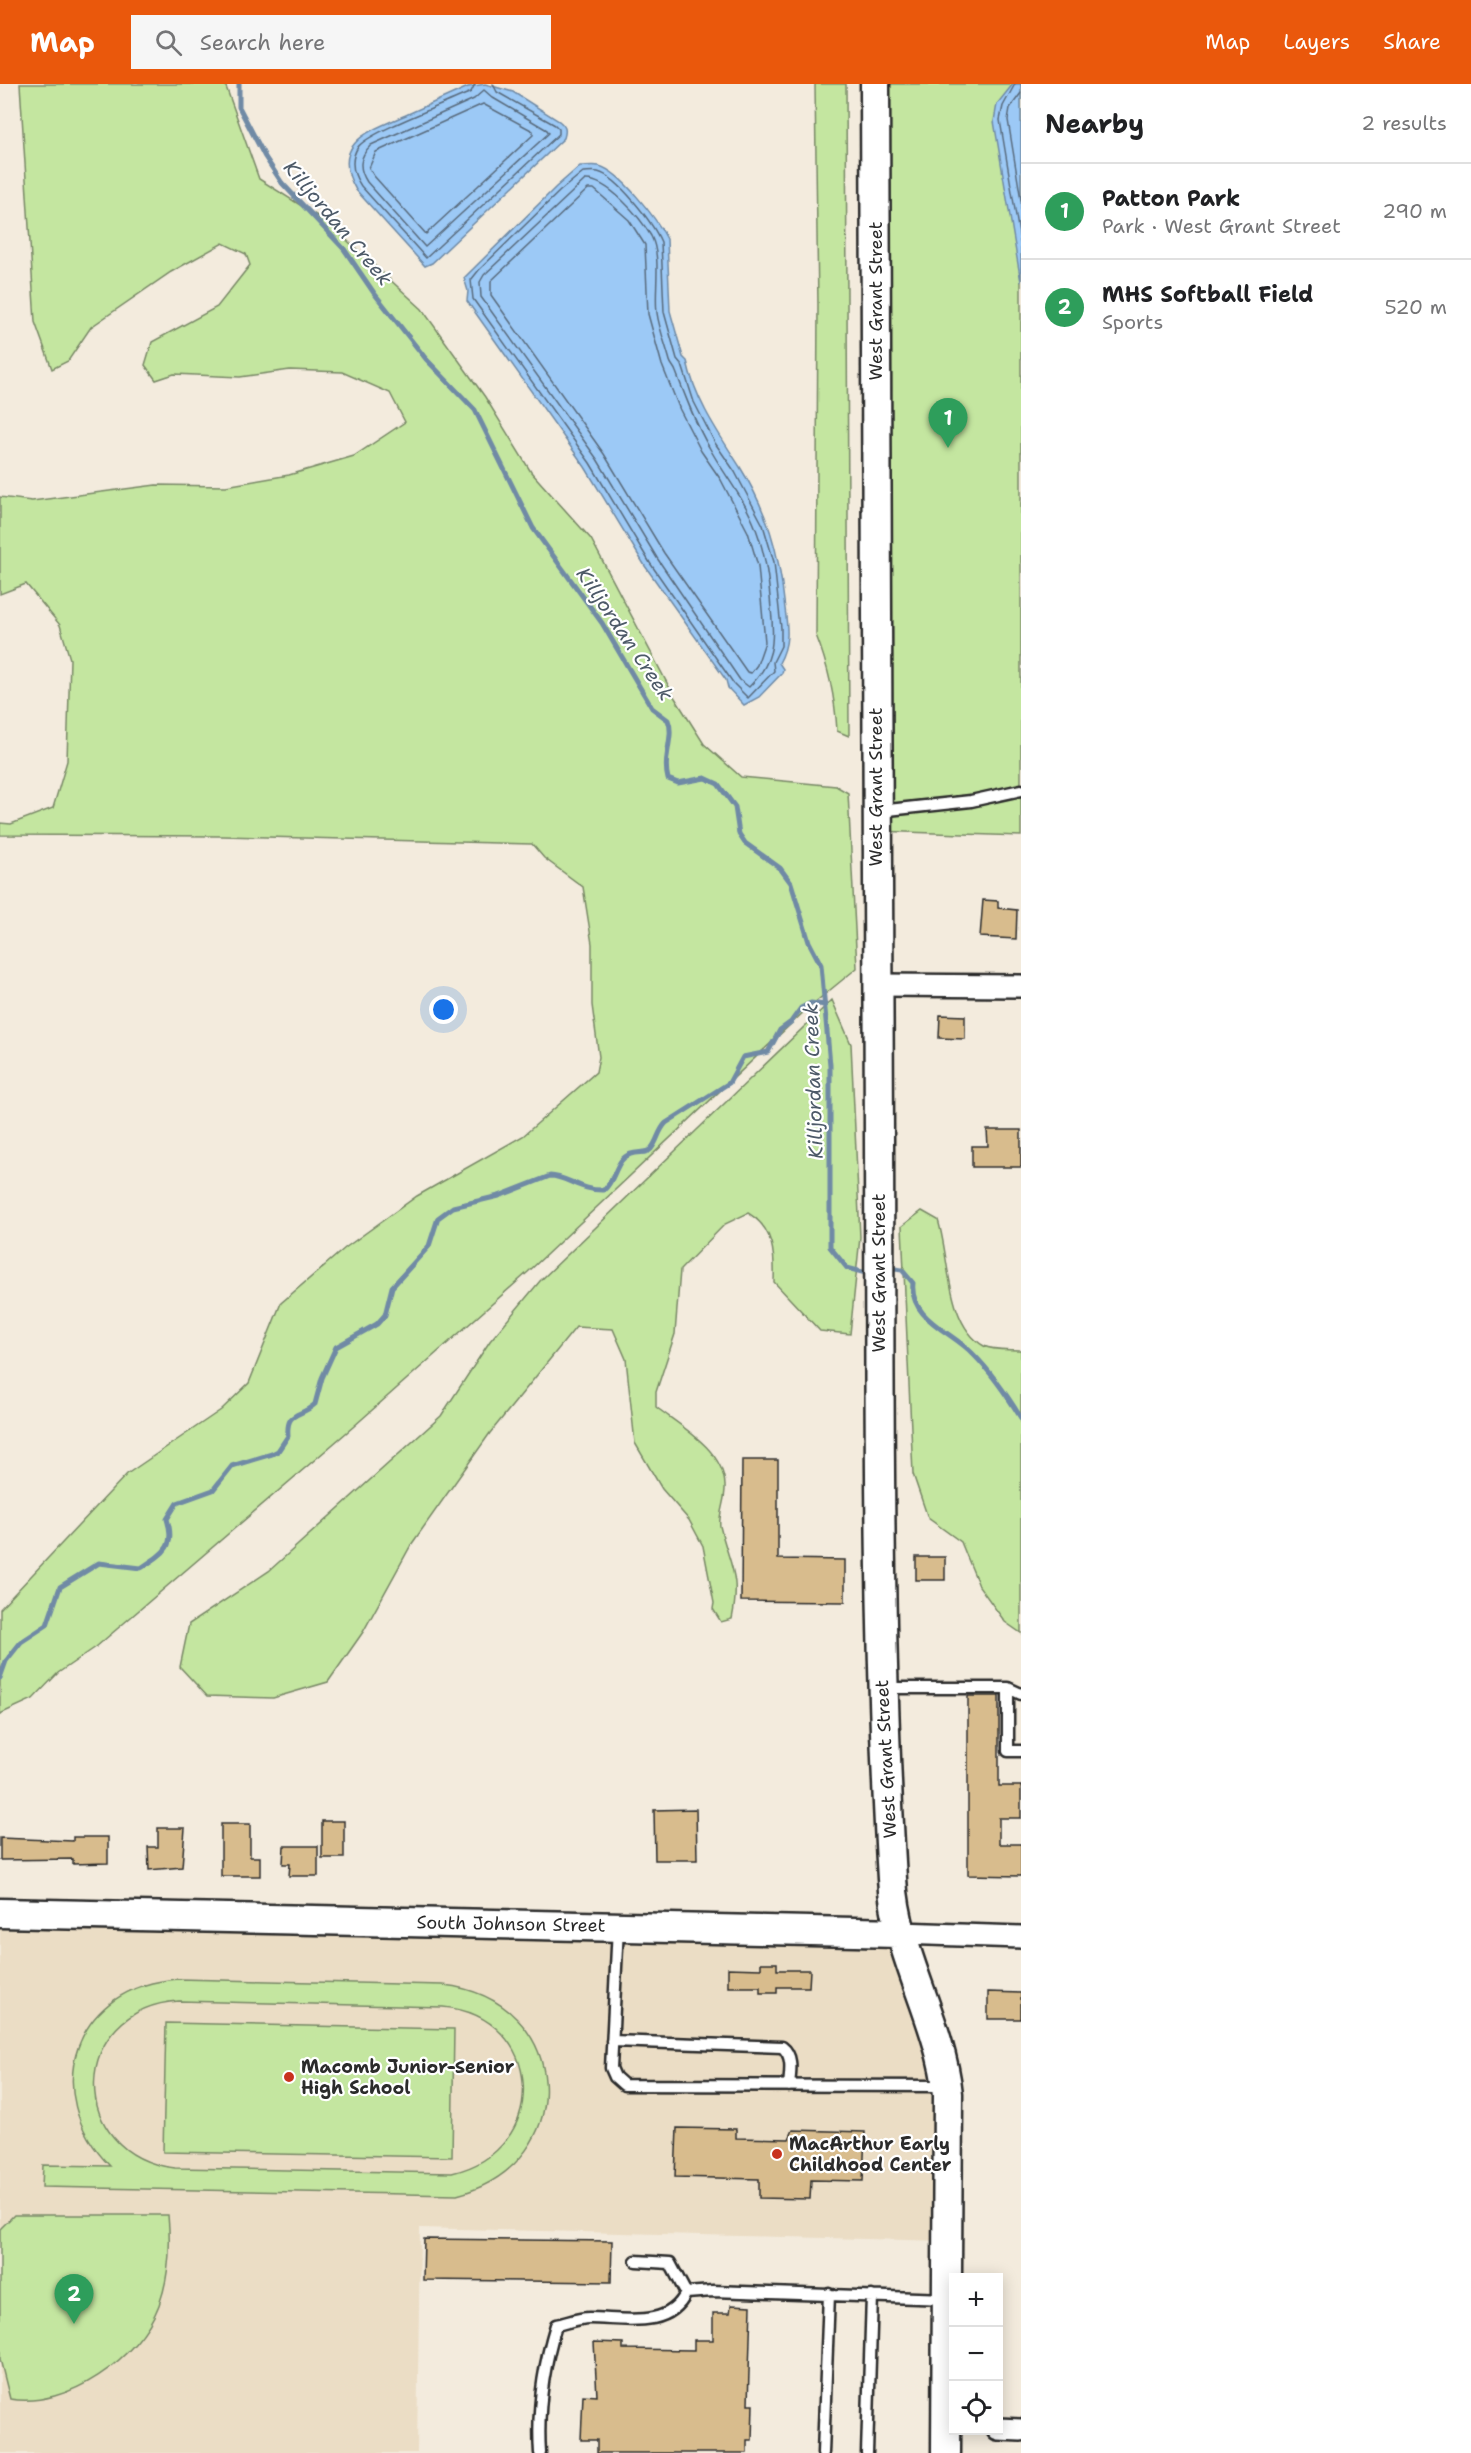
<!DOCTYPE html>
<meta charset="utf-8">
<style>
:root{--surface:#fff;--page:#f6f6f6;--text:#202124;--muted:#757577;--line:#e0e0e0;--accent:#ea580c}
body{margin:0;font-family:"Shantell Sans",sans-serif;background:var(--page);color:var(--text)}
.controls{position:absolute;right:18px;bottom:18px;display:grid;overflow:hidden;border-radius:0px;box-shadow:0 3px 15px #0003}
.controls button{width:54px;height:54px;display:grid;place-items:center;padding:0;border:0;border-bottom:2px solid var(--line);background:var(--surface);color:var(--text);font:30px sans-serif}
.you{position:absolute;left:444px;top:926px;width:21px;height:21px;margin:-15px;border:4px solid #fff;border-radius:50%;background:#1a73e8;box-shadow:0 0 0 9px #1a73e833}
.badge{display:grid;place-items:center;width:39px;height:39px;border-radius:50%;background:var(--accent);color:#fff;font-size:20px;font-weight:700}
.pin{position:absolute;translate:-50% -50px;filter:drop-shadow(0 2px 3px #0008)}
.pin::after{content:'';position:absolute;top:32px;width:21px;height:18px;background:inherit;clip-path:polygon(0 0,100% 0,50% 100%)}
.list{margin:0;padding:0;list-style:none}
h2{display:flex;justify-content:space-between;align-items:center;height:78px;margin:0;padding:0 24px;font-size:26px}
h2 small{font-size:20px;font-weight:400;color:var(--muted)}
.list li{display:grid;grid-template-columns:39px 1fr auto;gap:18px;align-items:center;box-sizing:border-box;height:96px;padding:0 24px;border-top:2px solid var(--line)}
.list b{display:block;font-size:22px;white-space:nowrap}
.list p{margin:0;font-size:20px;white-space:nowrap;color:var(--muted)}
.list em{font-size:20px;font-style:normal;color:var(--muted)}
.icon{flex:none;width:33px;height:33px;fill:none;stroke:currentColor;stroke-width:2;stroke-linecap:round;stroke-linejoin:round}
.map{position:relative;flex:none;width:1021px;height:2369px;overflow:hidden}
header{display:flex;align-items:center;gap:36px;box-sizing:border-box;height:84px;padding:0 30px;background:var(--accent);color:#fff}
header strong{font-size:28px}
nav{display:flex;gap:33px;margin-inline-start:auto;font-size:21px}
.search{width:420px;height:54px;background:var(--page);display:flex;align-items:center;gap:15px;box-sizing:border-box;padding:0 21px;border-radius:0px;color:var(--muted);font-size:22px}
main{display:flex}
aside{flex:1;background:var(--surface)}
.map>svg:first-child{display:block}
</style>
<header>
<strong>Map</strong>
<div class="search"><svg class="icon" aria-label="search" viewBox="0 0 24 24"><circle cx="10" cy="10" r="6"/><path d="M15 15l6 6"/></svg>Search here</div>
<nav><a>Map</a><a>Layers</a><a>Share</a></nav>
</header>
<main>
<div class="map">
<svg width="1021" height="2369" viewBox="0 0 1021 2369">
<rect width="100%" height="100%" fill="#f3ebdd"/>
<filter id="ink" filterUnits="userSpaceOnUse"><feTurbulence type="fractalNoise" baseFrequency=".0167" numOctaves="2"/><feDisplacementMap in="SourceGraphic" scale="12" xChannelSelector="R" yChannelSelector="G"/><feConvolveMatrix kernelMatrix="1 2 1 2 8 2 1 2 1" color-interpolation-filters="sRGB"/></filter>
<g filter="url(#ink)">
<!-- built -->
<path fill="#ebddc5" d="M0,1829L899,1849L934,1942L947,2157L420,2144L417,2369H0Z"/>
<!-- green -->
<path fill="#c4e6a0" stroke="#788866" stroke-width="1.5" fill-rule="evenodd" d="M20,0H225L259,95L327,138L422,225L485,313L531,388L591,455L675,614L704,660L741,693L836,702L848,709L857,884L808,924L528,1188L353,1343L96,1563L58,1589L33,1615L0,1630V1525L127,1390L221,1326L249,1299L281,1219L345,1164L417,1112L523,1052L596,988L599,973L592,921V860L583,803L544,774L532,760L223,752L0,751V739L11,740L53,724L67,677L70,575L60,541L26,500L0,510V413L32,417L156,401L226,402L289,391L354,372L405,338L390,309L342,288L290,286L240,293L174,290L156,296L145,281L152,258L217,223L250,181L246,170L223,159L171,188L91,243L68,277L52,285L35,238Z
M815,0H846L849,652L837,647C835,612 829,584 816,551L818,222Z
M875,0H1021V752L876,747Z
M832,916L851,960L860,1153L850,1250L820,1247L774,1198C775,1171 774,1144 748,1129L725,1140L680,1186L675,1250L656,1308V1323C682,1343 724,1366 725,1402C726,1415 718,1431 720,1442C730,1483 741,1491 732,1535L721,1538L713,1525L714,1519L703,1462L689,1436L662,1405L635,1359L626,1275L613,1245L576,1243L490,1349L411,1461L363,1548L328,1598L273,1614L207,1612L180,1583L189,1540L269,1487L441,1332L490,1257L540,1197Z
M922,1127L938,1136C950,1174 946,1240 984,1262C993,1267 1011,1265 1021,1266V1549L1005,1538L979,1502L961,1458L928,1434L913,1390L902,1142Z
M179,1895L443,1901C572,1915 582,2079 457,2111L42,2103L43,2081L110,2082C38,2009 74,1901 179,1895ZM179,1917L443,1923C545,1932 552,2066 452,2089L175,2084C65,2071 69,1924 179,1917Z
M166,1939L454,1945L452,2073L163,2068Z
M14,2131H168C171,2162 170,2191 159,2221C139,2274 67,2325 10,2315L0,2275V2145Z"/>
<!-- water -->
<path fill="#9cc9f6" stroke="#6f8aa5" stroke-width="1.5" d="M485,0L513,8L559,37C565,42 567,45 564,54L432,179L425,182L356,106C328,58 372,46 408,30C428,21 448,12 468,3Z
M1013,0H1021V198L994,37L997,20Z
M580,82C586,82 593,81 599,82C620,87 657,135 667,155L670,227L683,273L687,277C695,316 719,350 740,383C767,426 779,468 784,517C787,541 791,557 779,579L783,585L782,589L759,613L744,621L728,604L726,596L645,482L585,383L467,217L468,207L464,194L556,103Z"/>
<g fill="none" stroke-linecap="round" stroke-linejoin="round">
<!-- shore -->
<path stroke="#586a7c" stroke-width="1.5" d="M475,0L471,8C450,18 369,48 358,63C349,77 353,90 361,102L426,174L559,50V45L555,41L497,8L493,0
M1015,0L1003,22L1000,36L1021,162
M484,6L493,14L547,46L549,49L425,163L367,98C358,84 359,73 371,61L474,15Z
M1021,9L1010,24L1008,36L1021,116
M483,20L533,47V51L426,150L374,92L369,84L376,68Z
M583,88C587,88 594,87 598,88C618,93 653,139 661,158L664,228L677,275L682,281L694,318L715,359L735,388L763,441L774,478L781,544V562L773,578L774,587L748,614L734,600L650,479L590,379L473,215L471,196L479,186L560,107Z
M585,96C608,95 640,133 651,152C662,173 654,206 657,229C659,244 666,262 670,277C671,281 675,284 676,288C686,314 695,339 709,363C724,391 745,415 756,445C766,472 769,498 771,525C775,558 773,580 749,603L740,596L657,474L597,375L481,213L480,198L484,191Z
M588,105H594L629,136L645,161L648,230L662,281L680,326L701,367L721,396L748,448L758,482L765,558L757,581L751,589L747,588L664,469L604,370L491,211V197Z"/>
<!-- stream -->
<path stroke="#6f8aa5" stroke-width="5" d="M239,0V23L265,73L282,99L344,165L374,209L426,275L475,326L533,444L602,539L652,624L668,636C675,652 662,673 668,695L678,699L705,694L718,700L735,723L739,750L745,759L780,784L791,799L809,858L821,881L830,981V1163L847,1184L866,1189
M895,1185L902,1186L913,1199C909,1235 953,1248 973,1270C992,1289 1007,1311 1021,1334
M0,1594L6,1577L21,1558L47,1541L60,1503L99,1479L141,1484C164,1469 176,1463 167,1435L177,1419L213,1406L232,1382L272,1370L278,1367L288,1352C286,1326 300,1334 315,1320L322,1294L336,1263L377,1240L385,1231L392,1203L429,1162L438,1134L453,1123L499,1112L550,1092C566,1092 581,1107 604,1106C613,1098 614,1087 621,1077C631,1064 645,1072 651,1065C658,1057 658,1047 666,1039L729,999L743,973L768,968L780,946L791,938L801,924L811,919L825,921"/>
</g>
<!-- building -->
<path fill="#d8bc8d" stroke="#2b2b2b" stroke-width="1.5" d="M983,816L998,817V824L1017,826L1016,855L980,853Z
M940,931L965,932V955L939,954Z
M987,1046H1021V1083H972V1062H988Z
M742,1376H778V1475L845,1476V1518L741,1517Z
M916,1473H945V1496H916Z
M968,1612H999V1702H1021V1734H999V1760H1021V1792L968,1791Z
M696,1725L697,1776H655L654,1726Z
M322,1737H344V1774H322Z
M221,1740H250V1773H260V1792H221Z
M158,1744H185L182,1783L149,1786L148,1763H158Z
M73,1753H108V1779L73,1780V1775L0,1776V1754L73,1757Z
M284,1762H318V1792H289L290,1780H283Z
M761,1879H777V1886H810L809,1903H777V1909H760V1903H728V1884L761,1885Z
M988,1908L1021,1909V1935H988Z
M677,2044L736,2045V2054L789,2055L793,2046L865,2048L863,2097L811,2096L810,2115L759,2114V2095L675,2093Z
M424,2155L612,2157L611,2198L423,2196Z
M731,2221L751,2222L748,2320H753L752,2356H747V2369H597V2356H581L583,2311L597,2312L594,2258L623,2259V2265L694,2266V2256H713V2229H730Z"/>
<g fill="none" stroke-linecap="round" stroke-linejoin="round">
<!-- lane casing -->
<g stroke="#2b2b2b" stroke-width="15">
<path id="lane" d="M879,727L971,717L1021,706
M885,1604H1008L1021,1610
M1008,1604V1667H1021
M618,1843L611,1984L615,1993L624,2001L945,2002
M612,1957L782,1963C794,1972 790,1989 789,2002
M636,2177L670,2179L686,2209L713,2207L947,2215
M540,2369C537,2324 543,2284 556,2241C567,2239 578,2234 589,2234C622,2234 669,2246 686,2209
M823,2369L829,2210
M867,2369L872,2212"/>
</g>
<!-- street casing -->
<g stroke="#2b2b2b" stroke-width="26">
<path id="street" d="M878,901L1021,902
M899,1849L1021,1853
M998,2345L1021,2346"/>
</g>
<!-- secondary casing -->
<g stroke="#2b2b2b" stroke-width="33">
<path id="secondary" d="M875,0C876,352 878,703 879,1055C880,1302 877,1549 892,1795C896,1870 940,1935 948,2010L946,2369
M0,1829L899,1849"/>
</g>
<!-- lane -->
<use href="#lane" stroke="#fff" stroke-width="10"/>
<!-- street -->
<use href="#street" stroke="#fff" stroke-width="21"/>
<!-- secondary -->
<use href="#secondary" stroke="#fff" stroke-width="28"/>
</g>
</g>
<!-- markers -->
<g fill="#c8321e" stroke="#fff" stroke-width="2">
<circle cx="289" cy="1993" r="6"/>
<circle cx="777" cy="2070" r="6"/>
</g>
<g text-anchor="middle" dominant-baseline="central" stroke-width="4.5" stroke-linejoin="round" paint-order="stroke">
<!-- street labels -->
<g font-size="18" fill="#2b2b2b" stroke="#fff">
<text transform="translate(876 217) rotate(-90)">West Grant Street</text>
<text transform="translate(876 703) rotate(-90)">West Grant Street</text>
<text transform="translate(879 1189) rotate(-90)">West Grant Street</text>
<text transform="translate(886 1675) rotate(-93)">West Grant Street</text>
<text transform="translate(511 1840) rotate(1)">South Johnson Street</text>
</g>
<!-- poi labels -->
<g font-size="18" font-weight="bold" fill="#2b2b2b" stroke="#fff" text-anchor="start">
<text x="301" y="1983">Macomb Junior-Senior<tspan x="301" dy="21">High School</tspan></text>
<text x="789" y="2060">MacArthur Early<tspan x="789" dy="21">Childhood Center</tspan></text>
</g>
<!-- water labels -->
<g font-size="20" font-style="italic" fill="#4d5a68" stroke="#fff">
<text transform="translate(338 139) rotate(50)">Killjordan Creek</text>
<text transform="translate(625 550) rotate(56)">Killjordan Creek</text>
<text transform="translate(813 997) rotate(-92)">Killjordan Creek</text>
</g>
</g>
</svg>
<div class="controls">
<button>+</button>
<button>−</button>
<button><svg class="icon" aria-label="locate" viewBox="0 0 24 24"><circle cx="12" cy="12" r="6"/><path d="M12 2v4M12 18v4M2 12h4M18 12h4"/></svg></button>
</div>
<div class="you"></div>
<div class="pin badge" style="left:948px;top:364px;background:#2e9e5b">1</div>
<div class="pin badge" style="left:74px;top:2240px;background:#2e9e5b">2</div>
</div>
<aside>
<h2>Nearby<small>2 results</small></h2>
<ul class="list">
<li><span class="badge" style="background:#2e9e5b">1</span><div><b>Patton Park</b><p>Park · West Grant Street</p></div><em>290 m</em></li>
<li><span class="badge" style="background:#2e9e5b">2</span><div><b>MHS Softball Field</b><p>Sports</p></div><em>520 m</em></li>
</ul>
</aside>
</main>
